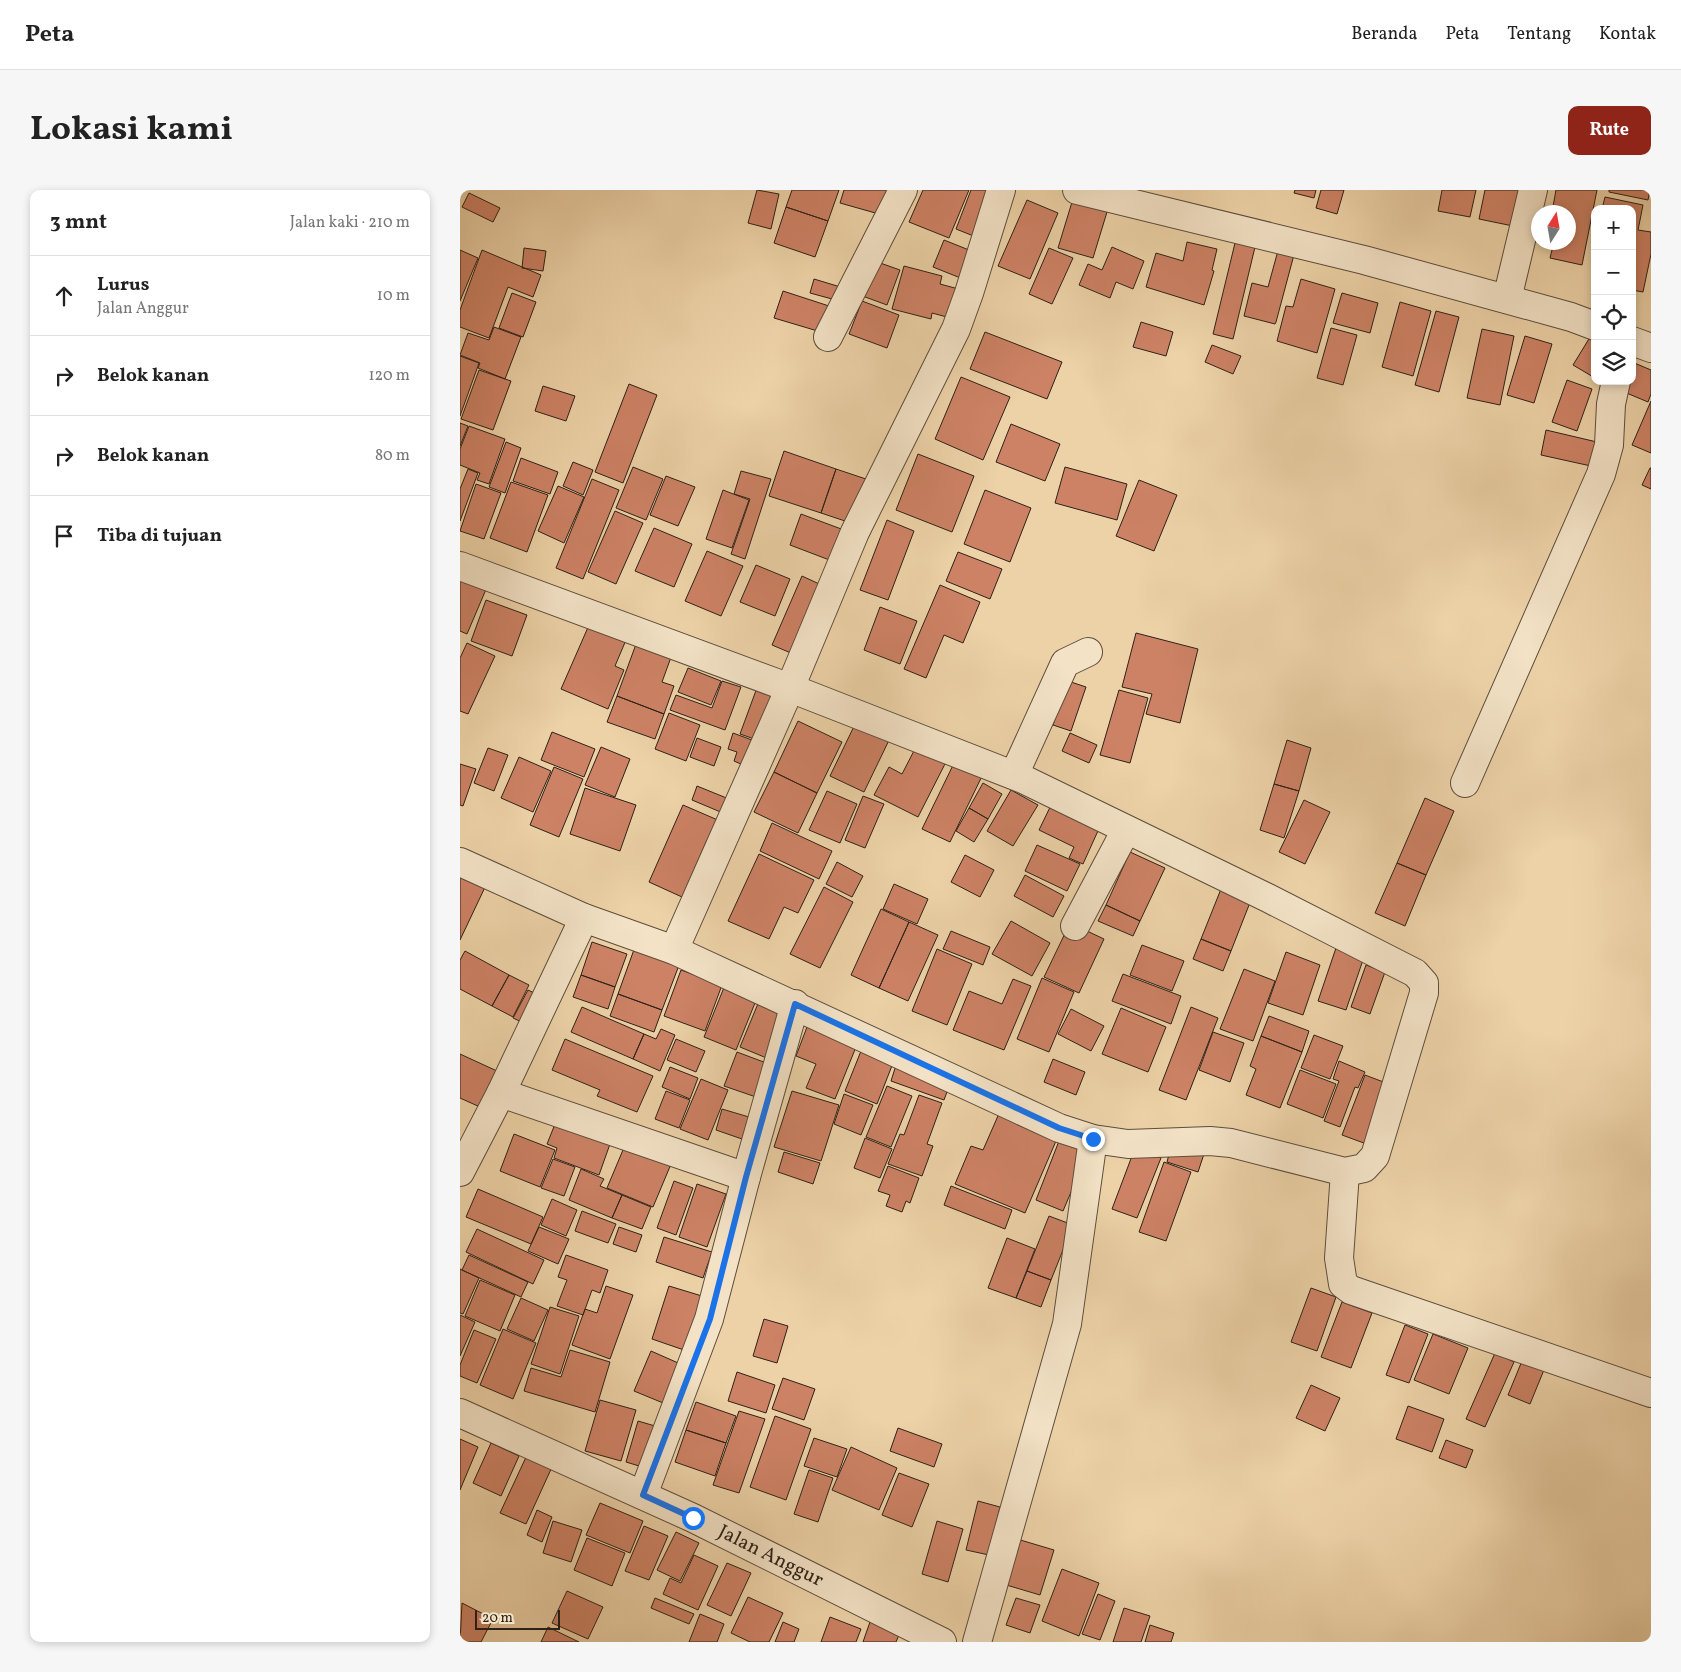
<!DOCTYPE html>
<html lang="id">
<meta charset="utf-8">
<style>
:root{--surface:#fff;--page:#f6f6f6;--text:#222;--muted:#767676;--line:#e0e0e0;--accent:#8f2418}
body{margin:0;font-family:Vollkorn,serif;background:var(--page);color:var(--text)}
.controls{position:absolute;right:15px;top:15px;display:grid;overflow:hidden;border-radius:10px;box-shadow:0 2px 8px #0003}
.controls button{width:45px;height:45px;display:grid;place-items:center;padding:0;border:0;border-bottom:1px solid var(--line);background:var(--surface);color:var(--text);font:25px sans-serif}
.compass{position:absolute;left:1071px;top:15px;width:45px;height:45px;border-radius:50%;background:var(--surface);box-shadow:0 2px 8px #0003;rotate:11deg}
.scale{position:absolute;left:15px;bottom:12px;width:85px;box-sizing:border-box;padding-left:5px;border:2px solid #2d2118;border-top:0;font-size:14px;line-height:18px;white-space:nowrap;color:#2d2118;-webkit-text-stroke:4px #f3e2c6;paint-order:stroke}
.stop{position:absolute;width:15px;height:15px;margin:-11px;border:4px solid #1a73e8;border-radius:50%;background:#fff}
.stop.end{background:#1a73e8;border-color:#fff;box-shadow:0 1px 5px #0008}
.list{margin:0;padding:0;list-style:none}
h2{display:flex;justify-content:space-between;align-items:center;height:65px;margin:0;padding:0 20px;font-size:21px}
h2 small{font-size:16px;font-weight:400;color:var(--muted)}
.list li{display:grid;grid-template-columns:32px 1fr auto;gap:15px;align-items:center;box-sizing:border-box;height:80px;padding:0 20px;border-top:1px solid var(--line)}
.list b{display:block;font-size:19px;white-space:nowrap}
.list p{margin:0;font-size:16px;white-space:nowrap;color:var(--muted)}
.list em{font-size:16px;font-style:normal;color:var(--muted)}
.icon{flex:none;width:28px;height:28px;fill:none;stroke:currentColor;stroke-width:2;stroke-linecap:round;stroke-linejoin:round}
.map{position:relative;flex:none;width:1191px;height:1452px;overflow:hidden;border-radius:10px}
header{display:flex;align-items:center;gap:30px;box-sizing:border-box;height:70px;padding:0 25px;background:var(--surface);border-bottom:1px solid var(--line)}
header strong{font-size:24px}
nav{display:flex;gap:28px;margin-inline-start:auto;font-size:18px}
.intro{display:flex;align-items:center;justify-content:space-between;box-sizing:border-box;height:120px;padding:0 30px}
h1{margin:0;font-size:35px}
.button{padding:12px 22px;border-radius:10px;background:var(--accent);color:#fff;font-size:18px;font-weight:700}
main{display:flex;gap:30px;padding:0 30px}
aside{flex:1;background:var(--surface);border-radius:10px;box-shadow:0 2px 8px #0003}
.map>svg:first-child{display:block}
</style>
<header>
<strong>Peta</strong>
<nav><a>Beranda</a><a>Peta</a><a>Tentang</a><a>Kontak</a></nav>
</header>
<div class="intro"><h1>Lokasi kami</h1><a class="button">Rute</a></div>
<main>
<aside>
<h2>3 mnt<small>Jalan kaki · 210 m</small></h2>
<ul class="list">
<li><svg class="icon" aria-label="ahead" viewBox="0 0 24 24"><path d="M12 20V5M6 11l6-6 6 6"/></svg><div><b>Lurus</b><p>Jalan Anggur</p></div><em>10 m</em></li>
<li><svg class="icon" aria-label="right" viewBox="0 0 24 24"><path d="M7 20v-9h11M14 6l5 5-5 5"/></svg><div><b>Belok kanan</b></div><em>120 m</em></li>
<li><svg class="icon" aria-label="right" viewBox="0 0 24 24"><path d="M7 20v-9h11M14 6l5 5-5 5"/></svg><div><b>Belok kanan</b></div><em>80 m</em></li>
<li><svg class="icon" aria-label="arrive" viewBox="0 0 24 24"><path d="M6 21V4h12l-3 4 3 4H6"/></svg><div><b>Tiba di tujuan</b></div></li>
</ul>
</aside>
<div class="map">
<svg width="1191" height="1452" viewBox="0 0 1191 1452">
<rect width="100%" height="100%" fill="#edd2a7"/>
<filter id="stains"><feTurbulence type="fractalNoise" baseFrequency=".004" numOctaves="4"/><feColorMatrix values="0 0 0 0 .2 0 0 0 0 .09 0 0 0 0 .02 0 0 0 .5 -.17"/></filter>
<radialGradient id="worn" r=".72"><stop offset=".6" stop-color="#630" stop-opacity="0"/><stop offset="1" stop-color="#630" stop-opacity=".3"/></radialGradient>
<!-- building -->
<path fill="#cd8265" stroke="#2d2118" d="M297,0L319,4L311,39L288,33Z
M332,0H379L368,31L326,17Z
M384,0H433L426,26L380,13Z
M463,0H509L489,48L449,32Z
M511,0H539L521,49L496,39Z
M835,0H856L854,8L834,3Z
M861,0H884L877,24L856,18Z
M982,0H1016L1010,27L978,21Z
M1025,0H1061L1053,36L1019,29Z
M1096,0H1137L1122,75L1090,68L1093,56L1085,54L1086,52H1108V22H1092Z
M1149,0H1190L1188,10L1149,2Z
M9,3L40,18L33,32L2,17Z
M1145,7L1183,15L1178,40L1191,42V64L1183,102L1172,100V19H1142Z
M567,10L598,23L570,89L538,76Z
M612,12L647,22L633,68L598,58Z
M326,17L368,31L355,67L314,53Z
M484,50L519,64L508,91L473,77Z
M727,52L757,59L752,80L754,81L744,115L686,97L696,63L723,71Z
M775,53L795,57L773,149L753,144Z
M652,57L684,71L673,99L656,92L650,108L619,95L628,74L642,80Z
M819,57L835,61L816,132L815,134L784,126L792,93L808,97Z
M64,58L86,61L83,81L62,78Z
M589,58L613,68L592,114L569,104Z
M0,60L18,68L0,111Z
M22,60L81,85L73,107L48,97L29,148L0,137V120Z
M409,69L440,80L427,115L397,104Z
M444,76L482,86L480,94L506,101L498,130L472,123L471,129L432,119Z
M354,89L387,99L383,112L350,103Z
M841,89L875,99L857,163L817,151L826,116L833,117Z
M323,101L369,116L361,142L314,128Z
M52,103L76,112L63,147L39,138Z
M882,103L918,113L910,143L873,133Z
M402,111L439,125L427,158L389,144Z
M940,112L971,121L953,186L922,177Z
M976,121L999,127L979,202L955,195Z
M681,132L713,142L706,166L673,157Z
M34,137L61,147L45,189L18,178L20,173L0,165L8,143L29,150Z
M871,138L897,145L883,195L857,188Z
M1022,139L1054,146L1040,215L1007,208Z
M1135,139V188L1113,175Z
M525,142L602,172L587,209L510,179Z
M1065,146L1092,154L1074,213L1047,205Z
M752,155L781,166L773,184L745,172Z
M0,166L19,173L0,226Z
M1172,172L1191,180V204L1188,212L1157,199L1161,191H1172Z
M19,180L51,191L33,240L1,229Z
M501,187L550,207L523,270L475,249Z
M1107,190L1132,199L1117,241L1092,232Z
M169,194L197,205L163,293L135,282Z
M83,196L115,206L106,231L75,221Z
M1191,211V263L1172,255Z
M0,233L8,236L0,256Z
M551,234L600,254L585,291L536,272Z
M9,236L45,249L29,294L17,290L20,283L0,275V259Z
M1086,240L1137,252L1131,276L1081,265Z
M46,252L61,258L45,303L29,297Z
M324,261L376,279L361,323L309,306Z
M458,264L514,286L492,342L436,320Z
M61,268L98,282L90,304L53,291Z
M113,272L133,280L123,305L103,296Z
M173,277L203,289L186,330L156,318Z
M605,277L667,294L657,330L595,313Z
M1190,278H1191V299L1182,295Z
M8,279L18,283L0,331V299Z
M376,279L412,291L397,335L361,323Z
M281,281L311,289L285,369L271,364L290,309L274,304Z
M206,286L235,297L218,336L190,325Z
M132,289L159,300L123,389L96,378Z
M679,290L717,305L694,361L656,346Z
M51,292L88,305L67,362L30,348Z
M16,294L41,303L24,349L0,341Z
M98,296L124,307L104,353L78,341Z
M263,300L289,310L272,358L246,349Z
M525,300L571,318L550,372L504,354Z
M155,321L183,333L156,394L128,382Z
M341,324L392,343L380,374L330,355Z
M427,330L454,341L428,410L400,400Z
M194,338L232,354L214,397L175,381Z
M247,361L283,376L261,426L225,411Z
M498,362L542,379L530,409L486,391Z
M296,375L330,389L315,426L280,412Z
M0,377L30,390L7,444L0,441Z
M342,386L368,398L338,466L312,455Z
M480,395L520,412L503,453L484,445L466,488L444,479Z
M26,410L67,425L52,466L11,451Z
M420,417L457,431L440,474L404,460Z
M129,435L166,450L155,476L164,480L148,519L101,499Z
M676,443L738,459L720,533L686,524L692,504L662,497Z
M179,446L214,459L202,492L214,496L204,524L157,506Z
M7,453L35,466L8,524L0,521V468Z
M228,478L261,491L251,515L218,502Z
M262,491L281,497L265,540L210,520L216,505L252,518Z
M608,491L626,497L611,541L593,535Z
M298,495L321,504L303,552L280,544Z
M659,500L688,508L670,573L640,565Z
M157,506L204,524L195,549L147,532Z
M209,523L240,535L226,571L195,559Z
M398,528L432,544L404,602L370,586Z
M338,531L382,552L357,603L314,582Z
M92,542L135,559L124,587L81,570Z
M273,543L300,553L290,578L274,571L277,562L268,559Z
M610,543L637,555L629,573L602,561Z
M237,548L261,557L254,576L230,567Z
M827,550L851,558L839,601L814,594Z
M457,555L487,570L458,627L414,605L429,577L442,584Z
M141,557L170,569L155,607L125,595Z
M28,558L48,565L34,601L14,593Z
M59,567L91,581L73,622L41,608Z
M497,567L525,580L490,652L462,639Z
M0,574L16,579L3,616L0,615Z
M94,577L123,589L99,647L70,635Z
M314,582L357,603L338,643L294,622Z
M523,593L542,604L528,629L509,618Z
M814,594L839,601L824,648L800,640Z
M237,596L269,609L263,623L232,610Z
M125,598L176,615L160,661L110,644Z
M551,600L578,615L553,656L527,641Z
M367,601L397,614L380,653L349,640Z
M403,606L424,614L405,658L385,650Z
M965,608L994,621L966,685L937,673Z
M594,609L642,632L623,674L609,668L614,657L579,640Z
M844,610L870,622L845,674L819,662Z
M223,615L267,634L258,655L247,650L222,707L189,692Z
M509,618L528,629L514,652L496,641Z
M312,633L372,661L359,689L300,661Z
M577,655L620,674L607,701L565,681Z
M670,662L705,678L680,731L646,715Z
M299,664L354,690L338,723L324,717L309,749L268,731Z
M505,665L534,680L520,707L491,692Z
M377,672L403,686L392,707L366,694Z
M937,673L966,685L945,736L915,723Z
M0,681L27,693L0,750Z
M565,685L604,706L593,727L554,706Z
M434,694L468,709L457,734L423,719Z
M364,697L393,712L360,778L330,764Z
M761,699L791,710L771,761L741,749Z
M646,715L680,731L673,746L638,731Z
M421,719L449,732L419,798L391,785Z
M551,731L590,753L572,786L532,764Z
M449,732L478,745L448,811L419,798Z
M610,733L644,749L619,803L584,787Z
M491,741L530,757L523,775L483,759Z
M741,749L771,761L763,781L733,769Z
M132,752L167,764L155,797L121,785Z
M176,754L221,770L202,820L158,804Z
M682,755L724,771L712,801L670,785Z
M877,755L905,764L886,820L858,811Z
M477,759L512,774L487,835L452,821Z
M5,761L49,785L32,816L0,799V770Z
M826,762L860,775L843,825L808,813Z
M906,775L925,782L910,824L891,817Z
M784,779L815,791L793,851L760,839Z
M221,780L262,795L245,841L204,826Z
M663,784L721,806L711,834L652,811Z
M49,785L69,795L53,827L32,816Z
M121,785L155,797L148,819L113,807Z
M582,788L614,802L589,862L557,849Z
M553,789L571,796L544,860L493,840L509,801L542,814Z
M265,795L297,808L276,860L244,847Z
M68,800L85,808L70,836L53,828Z
M158,804L202,820L194,842L150,826Z
M302,804L331,815L309,869L280,857Z
M122,817L184,844L173,869L111,842Z
M731,817L758,828L726,910L699,900Z
M661,818L706,837L688,882L642,864Z
M611,819L644,836L631,861L598,844Z
M809,826L849,841L842,862L801,846Z
M347,837L396,857L375,909L346,898L356,874L336,866Z
M201,839L215,845L200,881L173,869L184,844L196,849Z
M753,842L784,853L770,892L739,880Z
M854,845L883,856L870,889L841,878Z
M801,846L842,862L820,918L786,905L796,879L790,876Z
M105,849L193,886L177,922L137,906L140,900L92,880Z
M216,849L245,861L236,882L207,870Z
M403,856L435,868L417,914L385,901Z
M277,862L309,874L296,907L264,896Z
M0,864L37,881L20,917L0,908Z
M593,869L625,882L616,905L584,892Z
M879,871L905,882L898,898L895,897L880,937L864,931L879,891L873,889Z
M437,872L491,891L484,910L431,891Z
M210,877L238,888L230,909L202,897Z
M840,880L876,894L863,928L827,914Z
M905,885L934,896L912,956L882,945Z
M241,889L268,900L248,950L220,939Z
M427,896L452,906L431,957L406,947Z
M206,901L230,910L219,938L195,929Z
M332,901L379,915L361,971L314,957Z
M384,904L413,915L401,945L374,934Z
M459,905L482,913L467,954L473,956L462,986L428,974L440,944L444,945Z
M262,919L289,927L282,949L256,940Z
M541,919L599,944L565,1023L495,994L511,956L523,960Z
M99,924L150,954L139,985L94,968L97,958L87,954Z
M54,944L95,960L80,997L40,981Z
M168,948L214,967L193,1017L147,998Z
M405,948L432,959L420,988L394,978Z
M599,951L628,962L603,1021L576,1010Z
M712,953L744,964L738,982L707,972Z
M675,958L701,968L677,1028L652,1019Z
M324,962L360,973L353,994L318,982Z
M93,969L115,977L104,1006L81,998Z
M704,972L731,982L706,1051L679,1042Z
M428,976L459,988L450,1013L446,1011L442,1022L426,1016L430,1005L418,1001Z
M121,979L144,989L140,996L162,1005L152,1028L109,1010Z
M214,991L233,998L216,1045L197,1038Z
M237,994L266,1004L247,1057L219,1047Z
M491,996L552,1020L545,1039L484,1015Z
M18,999L83,1027L71,1054L6,1027Z
M162,1005L191,1017L182,1039L152,1028Z
M92,1009L117,1020L106,1046L81,1035Z
M122,1021L156,1034L148,1053L115,1041Z
M589,1026L613,1035L591,1090L567,1081Z
M79,1037L109,1049L98,1074L68,1061Z
M159,1037L182,1045L176,1062L153,1054Z
M17,1039L84,1070L73,1094L6,1062Z
M204,1047L252,1062L243,1088L196,1072Z
M547,1048L575,1059L556,1108L528,1098Z
M9,1065L68,1092L61,1107L2,1080Z
M106,1065L148,1080L140,1103L132,1100L123,1125L97,1116L107,1090L98,1087Z
M0,1079L19,1088L3,1124L0,1123Z
M567,1081L591,1090L581,1117L556,1108Z
M20,1090L55,1105L40,1141L5,1126Z
M146,1096L173,1105L150,1169L112,1155L125,1119L137,1123Z
M209,1096L242,1106L224,1160L192,1149Z
M851,1098L876,1107L857,1161L831,1152Z
M61,1108L88,1120L74,1151L47,1139Z
M882,1112L912,1123L891,1178L861,1167Z
M90,1117L119,1126L100,1184L71,1174Z
M0,1125L15,1132L0,1166Z
M304,1129L328,1136L317,1173L293,1166Z
M945,1135L968,1144L949,1193L926,1185Z
M43,1139L76,1153L53,1209L20,1195Z
M14,1140L36,1149L17,1193L0,1186V1175Z
M973,1144L1008,1158L989,1204L954,1190Z
M110,1160L150,1172L135,1222L64,1201L71,1178L101,1187Z
M191,1161L225,1176L208,1215L174,1201Z
M1035,1163L1054,1172L1025,1237L1006,1229Z
M1064,1166L1086,1175L1070,1214L1048,1205Z
M277,1182L315,1195L306,1223L268,1211Z
M323,1188L355,1199L344,1230L312,1219Z
M851,1195L880,1208L865,1241L836,1228Z
M140,1210L176,1220L161,1271L125,1261Z
M236,1212L276,1226L266,1253L226,1240Z
M948,1216L984,1229L972,1262L936,1249Z
M279,1221L305,1229L279,1303L253,1295Z
M315,1226L351,1239L326,1310L290,1297Z
M178,1231L202,1238L189,1279L166,1272Z
M438,1238L482,1254L474,1277L430,1261Z
M226,1240L266,1253L255,1286L215,1272Z
M354,1248L387,1259L377,1287L344,1276Z
M0,1249L18,1257L0,1300Z
M986,1250L1013,1260L1006,1278L979,1268Z
M31,1253L59,1266L41,1306L13,1293Z
M391,1257L437,1278L419,1320L372,1300Z
M67,1265L92,1277L66,1334L40,1323Z
M349,1280L373,1288L358,1332L334,1324Z
M439,1283L469,1294L452,1337L422,1325Z
M518,1311L540,1317L529,1365L506,1360Z
M140,1313L183,1331L170,1363L126,1345Z
M77,1320L92,1327L82,1352L67,1345Z
M93,1331L122,1340L111,1372L83,1363Z
M477,1331L503,1339L488,1392L462,1384Z
M184,1336L208,1346L189,1390L165,1381Z
M216,1342L239,1353L220,1391L197,1380Z
M127,1348L165,1363L152,1396L114,1380Z
M557,1349L594,1360L580,1405L543,1394Z
M234,1365L258,1376L238,1420L203,1404L210,1388L221,1393Z
M267,1373L291,1383L271,1426L247,1415Z
M602,1379L639,1393L619,1446L582,1431Z
M107,1401L143,1417L128,1449L92,1433Z
M638,1404L655,1411L640,1450L622,1444Z
M288,1407L323,1423L309,1452H290L271,1443Z
M195,1408L234,1424L229,1434L191,1418Z
M556,1408L580,1415L570,1443L546,1435Z
M2,1413L33,1429L21,1452H0Z
M664,1418L690,1426L681,1452H653Z
M240,1424L264,1434L257,1452H229Z
M370,1427L401,1439L396,1452H361Z
M411,1429L441,1440L436,1452H403Z
M323,1432L339,1439L334,1452H315Z
M690,1435L714,1443L711,1452H685Z
M88,1437L119,1452H81Z"/>
<g fill="none" stroke-linecap="round" stroke-linejoin="round">
<!-- minor casing -->
<g stroke="#5d4d3c" stroke-width="30">
<g id="minor">
<path d="M617,0L904,70L1111,127L1135,136"/>
<path d="M1047,109L1073,0"/>
<path d="M368,147L443,0"/>
<path d="M1172,151L1191,158"/>
<path d="M0,376L330,498L563,589L808,708L955,783L964,793V803L915,966L904,978L885,982L771,953L750,951L668,954L633,949L599,938L214,760L124,728L0,672"/>
<path d="M554,585L605,473L628,462"/>
<path d="M1005,593L1141,284L1149,255L1151,214L1156,191"/>
<path d="M615,736L666,640"/>
<path d="M214,760L330,498L395,342L496,139L509,103L541,0"/>
<path d="M41,903L286,987"/>
<path d="M0,982L41,903L124,728"/>
<path d="M885,982L879,1068L883,1094L891,1100L1191,1203"/>
<path id="s1" d="M0,1223L233,1328L482,1452"/>
<path d="M183,1305L249,1129L286,987L335,814"/>
<path d="M517,1452L607,1134L633,949"/>
</g>
</g>
<!-- minor -->
<use href="#minor" stroke="#f3e2c6" stroke-width="28"/>
</g>
<g fill="none" stroke-linecap="round" stroke-linejoin="round">
<!-- route -->
<path stroke="#1a73e8" stroke-width="6" d="M233,1328L183,1305L250,1129L286,987L335,814L599,938L633,949"/>
</g>
<g text-anchor="middle" dominant-baseline="central" stroke-width="4.5" stroke-linejoin="round" paint-order="stroke">
<!-- street labels -->
<g font-size="20" fill="#2d2118" stroke="#f3e2c6">
<text stroke="none"><textPath href="#s1" startOffset="342">Jalan Anggur</textPath></text>
</g>
</g>
<rect width="100%" height="100%" filter="url(#stains)"/>
<rect width="100%" height="100%" fill="url(#worn)"/>
</svg>
<div class="controls">
<button>+</button>
<button>−</button>
<button><svg class="icon" aria-label="locate" viewBox="0 0 24 24"><circle cx="12" cy="12" r="6"/><path d="M12 2v4M12 18v4M2 12h4M18 12h4"/></svg></button>
<button><svg class="icon" aria-label="layers" viewBox="0 0 24 24"><path d="M12 4l9 5-9 5-9-5zM3 14l9 5 9-5"/></svg></button>
</div>
<svg class="compass" viewBox="-18 -18 36 36"><path d="M0-13l5 13h-10z" fill="#e53935"/><path d="M0 13l5-13h-10z" fill="#767676"/></svg>
<div class="scale">20 m</div>
<div class="stop" style="left:233px;top:1328px"></div>
<div class="stop end" style="left:633px;top:949px"></div>
</div>
</main>
